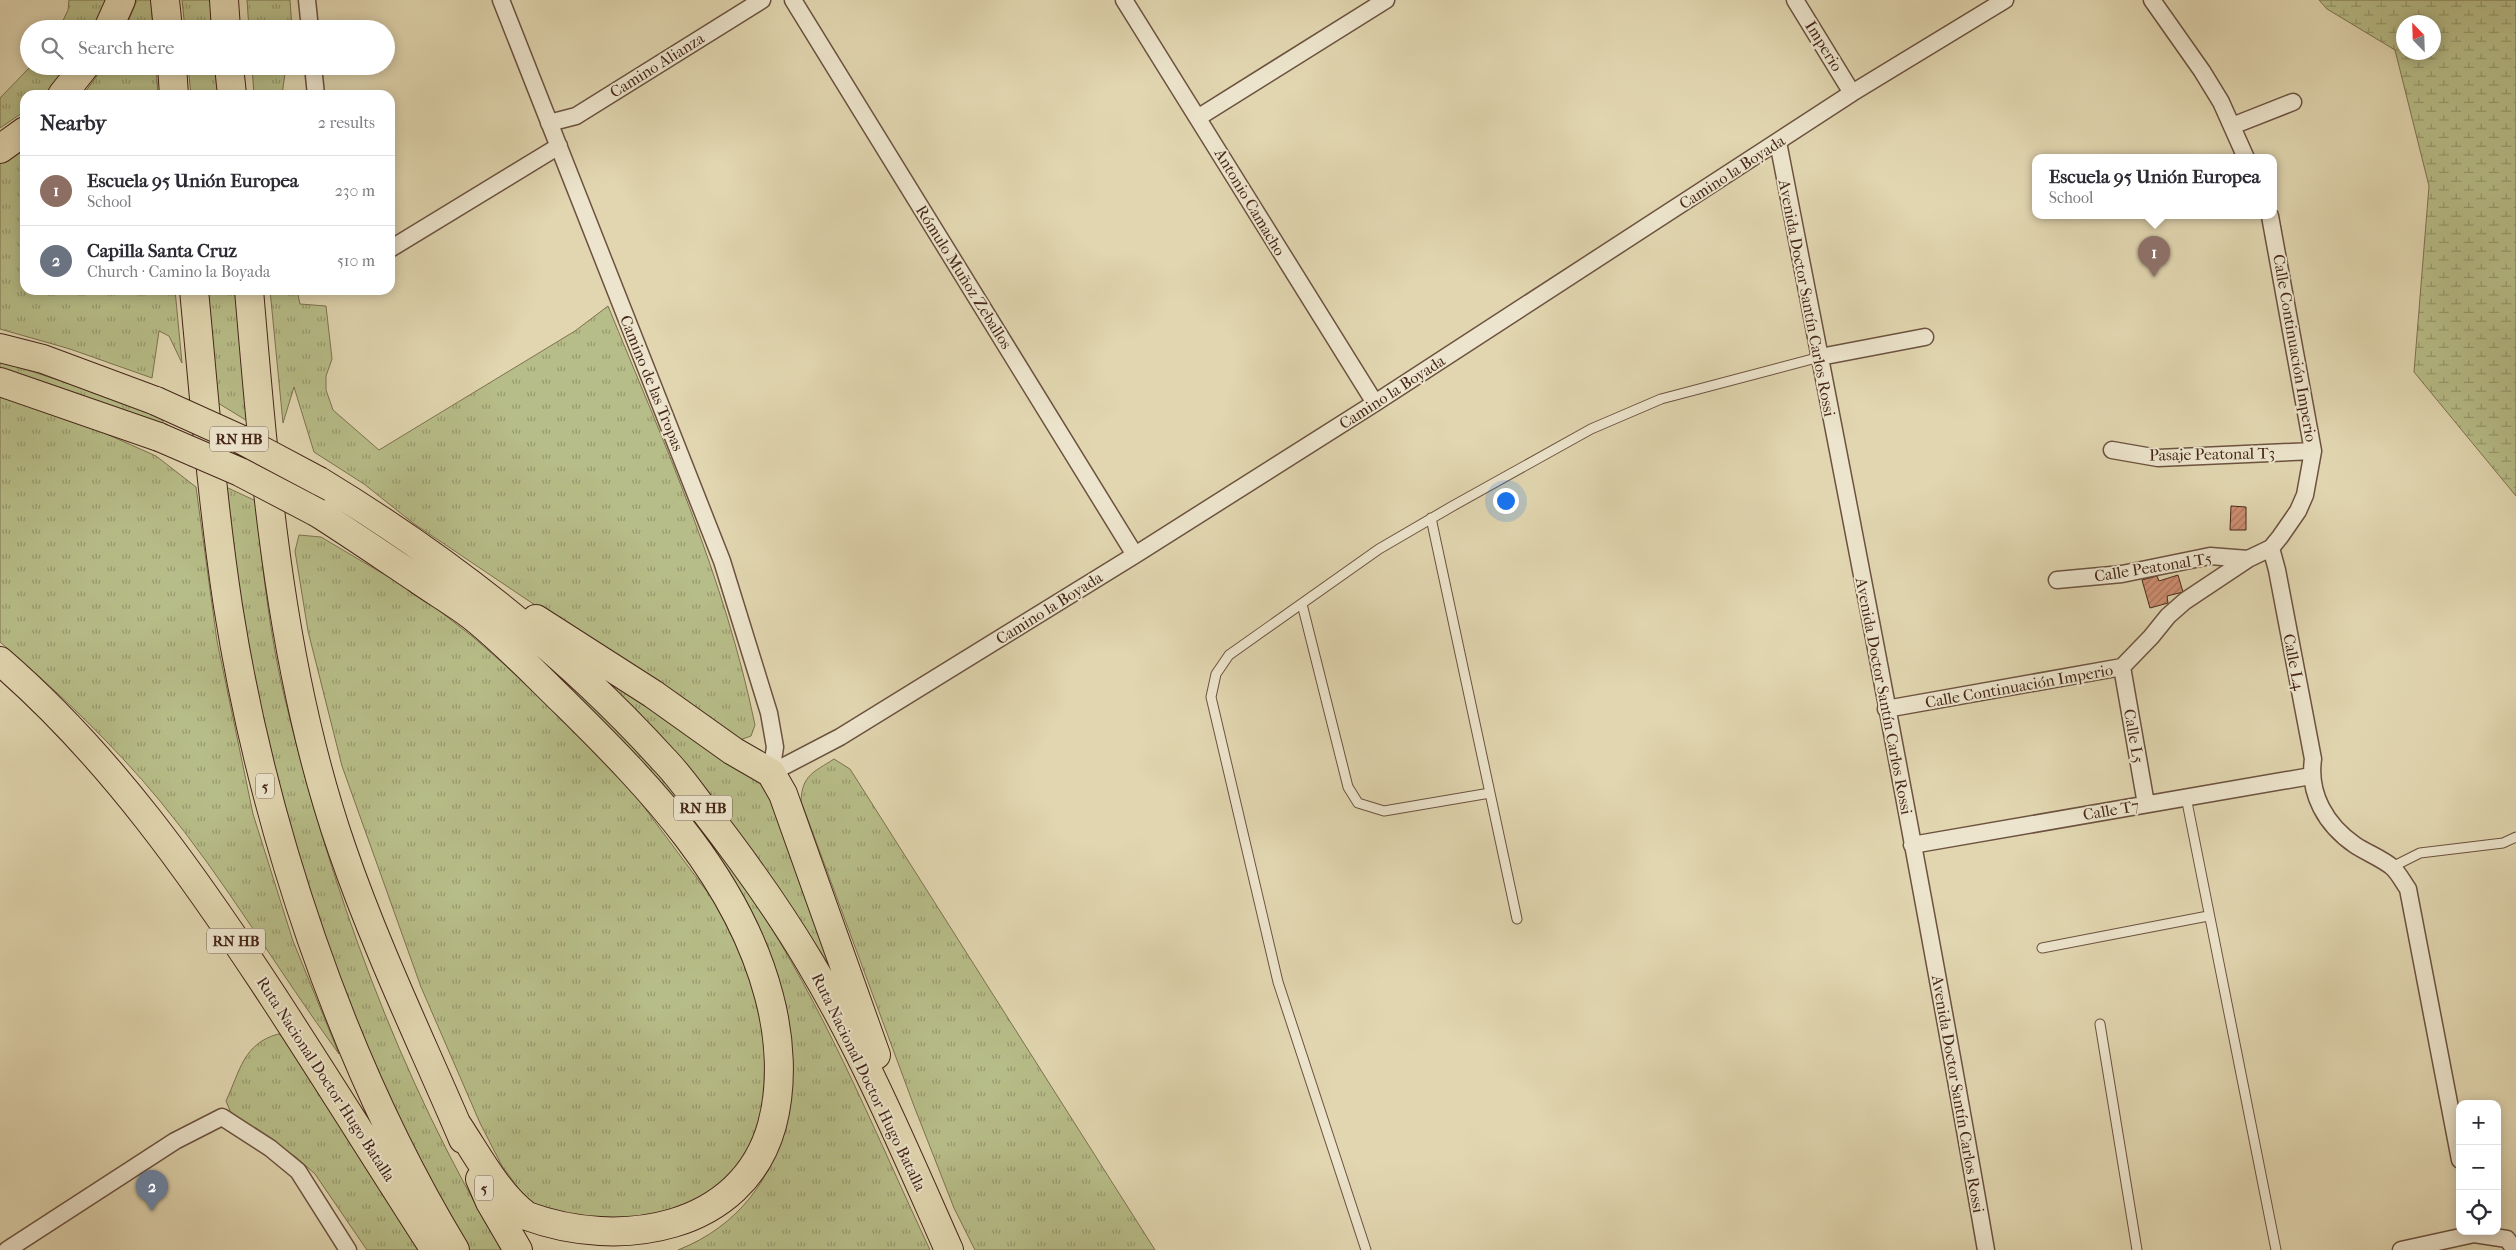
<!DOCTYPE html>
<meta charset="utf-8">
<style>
:root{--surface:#fff;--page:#f2f2f3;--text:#2b2b33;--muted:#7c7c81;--line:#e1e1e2;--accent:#8f2418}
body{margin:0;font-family:"IM FELL French Canon",serif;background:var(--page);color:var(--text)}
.controls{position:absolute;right:15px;bottom:15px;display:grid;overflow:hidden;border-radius:10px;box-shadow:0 2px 12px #0003}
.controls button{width:45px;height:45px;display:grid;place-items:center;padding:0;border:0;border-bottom:1px solid var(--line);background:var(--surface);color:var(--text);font:25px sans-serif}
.compass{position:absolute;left:2396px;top:15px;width:45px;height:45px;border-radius:50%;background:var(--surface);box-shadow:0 2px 12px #0003;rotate:337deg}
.you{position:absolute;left:1505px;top:500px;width:18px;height:18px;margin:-12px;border:4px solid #fff;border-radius:50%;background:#1a73e8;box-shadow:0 0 0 8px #1a73e833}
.badge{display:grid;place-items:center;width:32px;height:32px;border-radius:50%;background:var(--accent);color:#fff;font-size:16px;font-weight:700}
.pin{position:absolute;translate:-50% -41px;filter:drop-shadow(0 1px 2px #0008)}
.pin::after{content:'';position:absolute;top:26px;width:18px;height:15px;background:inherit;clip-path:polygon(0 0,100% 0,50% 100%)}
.popup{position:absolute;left:2032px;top:154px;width:245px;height:65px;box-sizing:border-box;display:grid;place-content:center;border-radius:10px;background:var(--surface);filter:drop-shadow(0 1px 4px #0005);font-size:16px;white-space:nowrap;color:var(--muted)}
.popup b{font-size:19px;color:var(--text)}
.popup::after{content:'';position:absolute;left:50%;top:100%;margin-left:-10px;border:10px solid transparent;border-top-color:var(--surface)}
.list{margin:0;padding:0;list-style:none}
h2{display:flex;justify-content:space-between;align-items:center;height:65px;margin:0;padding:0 20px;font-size:21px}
h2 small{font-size:16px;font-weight:400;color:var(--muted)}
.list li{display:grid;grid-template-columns:32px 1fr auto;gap:15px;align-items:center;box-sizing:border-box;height:70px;padding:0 20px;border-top:1px solid var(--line)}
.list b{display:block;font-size:19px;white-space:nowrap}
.list p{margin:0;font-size:16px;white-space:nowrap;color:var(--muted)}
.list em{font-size:16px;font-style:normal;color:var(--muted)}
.icon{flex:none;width:28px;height:28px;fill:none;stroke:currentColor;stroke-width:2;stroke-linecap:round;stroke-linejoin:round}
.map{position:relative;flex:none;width:2516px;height:1250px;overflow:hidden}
.search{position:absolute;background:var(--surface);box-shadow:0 2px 12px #0003;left:20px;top:20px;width:375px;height:55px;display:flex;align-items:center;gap:12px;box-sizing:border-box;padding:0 18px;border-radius:28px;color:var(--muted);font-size:19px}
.panel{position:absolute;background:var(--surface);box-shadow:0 2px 12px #0003;left:20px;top:90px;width:375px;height:205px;border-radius:15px}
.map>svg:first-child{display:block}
</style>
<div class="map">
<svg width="2516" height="1250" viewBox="0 0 2516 1250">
<defs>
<pattern id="grass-tufts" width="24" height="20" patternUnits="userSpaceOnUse" patternTransform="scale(1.25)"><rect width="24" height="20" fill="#b7bd88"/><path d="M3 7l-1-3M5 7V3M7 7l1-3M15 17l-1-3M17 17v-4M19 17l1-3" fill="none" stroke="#97996e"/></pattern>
<pattern id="wetland-marsh" width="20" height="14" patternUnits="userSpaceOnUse" patternTransform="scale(1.25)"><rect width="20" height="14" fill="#b7bd88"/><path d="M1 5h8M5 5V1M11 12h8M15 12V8" fill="none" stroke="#97996e"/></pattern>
<pattern id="building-hatch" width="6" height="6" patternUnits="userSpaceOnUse" patternTransform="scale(1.25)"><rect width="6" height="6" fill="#d08f73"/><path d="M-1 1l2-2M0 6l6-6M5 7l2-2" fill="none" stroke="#ab755e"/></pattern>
</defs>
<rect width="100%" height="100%" fill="#e1d6b0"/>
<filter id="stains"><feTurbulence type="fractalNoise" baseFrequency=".004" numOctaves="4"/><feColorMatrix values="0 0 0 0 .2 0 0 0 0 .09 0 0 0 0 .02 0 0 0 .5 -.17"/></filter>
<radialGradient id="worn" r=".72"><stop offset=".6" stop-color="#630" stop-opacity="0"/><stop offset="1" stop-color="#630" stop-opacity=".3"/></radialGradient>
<!-- grass -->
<path fill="url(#grass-tufts)" stroke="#7e7250" d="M69,0H109L94,29H59L68,10Z
M137,0H151L153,29H125Z
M182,0H210L212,29H185Z
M247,0H290L292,29H249Z
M31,66H72L44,95H25V111L0,128V98Z
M104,66H156L158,95H83Z
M188,66H216L219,95H191Z
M252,66H286L282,95H254Z
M25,146V290H175L182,363L169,336L159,331L152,378L70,349L0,329V162Z
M208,290H237L249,422L218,403Z
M270,290H297L300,304L326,306L332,359L326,376V390L333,410L379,450L575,331L608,306C664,443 725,579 755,725L751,736L737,741L413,523L364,484L314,452L294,387L283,423Z
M0,361L113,398L163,418V424L47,383L0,370Z
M0,397L84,424L156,456L196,487L217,641L253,814L293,941L339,1054C278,971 226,881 160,801C112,743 57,691 0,642Z
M226,487L256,501C262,565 269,629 283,691C330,887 398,1077 502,1250H469C410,1146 356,1035 319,922C294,848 274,772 258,695C243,627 235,557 226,487Z
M309,489C346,510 380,535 414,559C441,578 471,596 496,617C598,702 697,808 767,921C832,1025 878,1139 930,1250H678C800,1202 812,1058 769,952L670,797L307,493Z
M299,535L321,537L419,595L473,637L538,694L586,742L638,799L711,897L739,944L763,1024L767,1072L760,1123L753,1141L730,1182L639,1235L535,1205L519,1189L502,1166L480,1123L421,987L342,766L308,631L295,551Z
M605,679L767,787L833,967H826Z
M834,759L850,769L1155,1250H975L954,1208L914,1106L801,801C802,775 814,772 834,759Z
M278,1034L291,1039L421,1250H367L315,1174L296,1157L231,1113L226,1101C240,1071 243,1044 278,1034Z"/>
<!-- wetland -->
<path fill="url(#wetland-marsh)" stroke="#7e7250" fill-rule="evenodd" d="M2319,0H2516V496L2414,372L2429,186L2395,50L2327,9ZM2404,22H2434V52H2404Z"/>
<!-- building -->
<path fill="url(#building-hatch)" stroke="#452619" d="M2231,506L2246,507V530H2230Z
M2178,575L2183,592L2167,596L2168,603L2150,608L2142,580L2157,576L2159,581Z"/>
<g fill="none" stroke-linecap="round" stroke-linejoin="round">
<!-- lane casing -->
<g stroke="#6c523f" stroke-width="11">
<path id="lane" d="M1431,518L1517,919
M1302,604L1348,787L1358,803L1384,811L1490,793
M2186,797L2276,1250
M2392,867L2420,853L2503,843L2516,837
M2042,948L2208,916
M2100,1024L2137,1250
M1366,1250L1278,982L1211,697L1216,674L1229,655L1379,549L1451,507L1591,429L1661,399L1820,357"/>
</g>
<!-- street casing -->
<g stroke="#6c523f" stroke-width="19">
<path id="street" d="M307,0L310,29
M501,0L722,561L769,713L775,747L771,773
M793,0L1135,555
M1124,0L1375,403
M1795,0L1852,93
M2152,0L2202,71L2221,102L2246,158
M313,66L316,95
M1199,117L1386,0
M549,123L576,116L762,0
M2232,126L2293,102
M1778,142C1850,511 1922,880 1986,1250
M390,249L559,146
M1820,357L1925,337
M2112,450L2158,458L2313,451
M2271,548L2277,570L2313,759C2308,794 2326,825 2355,845C2367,853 2381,858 2392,867C2398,872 2403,882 2408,889L2460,1160
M2057,580L2122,574L2210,556L2248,559
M2122,667L2146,804
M1886,709L2122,667L2151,637L2168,616L2185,601L2248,559L2271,548L2280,537L2298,511L2305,495L2313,451L2270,216
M771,773L840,737L1135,555L1375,403L1852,93L2005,0
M1912,845L2311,776
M7,1250L175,1141L222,1117L270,1148L298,1171L348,1250
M2401,1250L2474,1234L2507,1239L2515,1250"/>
</g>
<!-- highway casing -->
<g stroke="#452619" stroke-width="30">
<path id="highway" d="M165,0L168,29
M224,0L226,29
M108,29L121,0
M172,66L174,95
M229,66L232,95
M62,95L85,66
M0,149L25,131
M194,290C204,395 212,501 228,606C262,823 341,1062 455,1250
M249,290C265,477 280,670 342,849C376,948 422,1043 463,1139
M0,348L43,359L156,401
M0,382L159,437
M319,481C446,558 563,649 663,759C677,773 689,790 701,806C740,856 777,907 809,961C864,1053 906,1153 949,1250
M318,513C351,534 383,556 416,578C434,591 454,602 472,616C506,643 536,675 567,705C651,788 738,878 769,996C780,1037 783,1084 772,1125C743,1231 619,1250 527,1216C497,1194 477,1154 456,1123
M536,619L653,694L733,751L771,773L783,794L876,1055
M0,661C111,757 194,876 274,998C328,1081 381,1166 435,1250
M480,1179L490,1202L518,1250"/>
</g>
<!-- lane -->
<use href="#lane" stroke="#ece4cc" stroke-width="9"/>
<!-- street -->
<use href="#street" stroke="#ece4cc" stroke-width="16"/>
<!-- highway -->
<use href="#highway" stroke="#e1d6b0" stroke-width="28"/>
<!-- highway-bridge casing -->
<g stroke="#452619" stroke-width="30" stroke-linecap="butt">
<path id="highway-bridge" d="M156,401L240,439L319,481
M159,437L240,472L318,513"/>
</g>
<!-- highway-bridge -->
<use href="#highway-bridge" stroke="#e1d6b0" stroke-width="28"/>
</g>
<g text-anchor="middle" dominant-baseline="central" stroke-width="4" stroke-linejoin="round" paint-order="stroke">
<!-- shield labels -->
<g fill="#ece4cc" stroke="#775f4f" stroke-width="1">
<rect x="210" y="426.5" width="58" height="25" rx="4"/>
<rect x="256" y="773.5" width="18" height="25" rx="4"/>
<rect x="674" y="795.5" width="58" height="25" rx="4"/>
<rect x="207" y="928.5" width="58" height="25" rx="4"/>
<rect x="475" y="1175.5" width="18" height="25" rx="4"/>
</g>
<g font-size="15" font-weight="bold" fill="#452619">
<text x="239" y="439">RN HB</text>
<text x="265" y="786">5</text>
<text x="703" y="808">RN HB</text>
<text x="236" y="941">RN HB</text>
<text x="484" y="1188">5</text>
</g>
<!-- street labels -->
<g font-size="16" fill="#452619" stroke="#ece4cc">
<text transform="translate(1824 46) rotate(58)">Imperio</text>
<text transform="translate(657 65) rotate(-32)">Camino Alianza</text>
<text transform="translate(1732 172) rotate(-33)">Camino la Boyada</text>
<text transform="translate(1250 202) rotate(59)">Antonio Camacho</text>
<text transform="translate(964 277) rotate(58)">Rómulo Muñoz Zeballos</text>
<text transform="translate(1807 298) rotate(79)">Avenida Doctor Santín Carlos Rossi</text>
<text transform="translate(2295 348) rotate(80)">Calle Continuación Imperio</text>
<text transform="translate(652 383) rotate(68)">Camino de las Tropas</text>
<text transform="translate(1392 392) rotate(-33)">Camino la Boyada</text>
<text transform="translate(2212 454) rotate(-1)">Pasaje Peatonal T3</text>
<text transform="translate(2153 567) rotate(-9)">Calle Peatonal T5</text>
<text transform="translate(1049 608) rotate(-32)">Camino la Boyada</text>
<text transform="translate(2294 662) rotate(79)">Calle L4</text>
<text transform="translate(2019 686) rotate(-10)">Calle Continuación Imperio</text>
<text transform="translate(1884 696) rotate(79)">Avenida Doctor Santín Carlos Rossi</text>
<text transform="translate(2134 736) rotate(80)">Calle L5</text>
<text transform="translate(2111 810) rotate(-10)">Calle T7</text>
<text transform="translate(326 1079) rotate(57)">Ruta Nacional Doctor Hugo Batalla</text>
<text transform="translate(869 1082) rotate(64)">Ruta Nacional Doctor Hugo Batalla</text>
<text transform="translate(1958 1094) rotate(80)">Avenida Doctor Santín Carlos Rossi</text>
</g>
</g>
<rect width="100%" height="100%" filter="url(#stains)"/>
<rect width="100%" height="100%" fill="url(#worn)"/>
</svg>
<div class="controls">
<button>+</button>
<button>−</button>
<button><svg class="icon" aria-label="locate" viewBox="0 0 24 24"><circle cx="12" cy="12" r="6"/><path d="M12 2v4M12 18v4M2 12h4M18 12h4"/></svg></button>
</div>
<svg class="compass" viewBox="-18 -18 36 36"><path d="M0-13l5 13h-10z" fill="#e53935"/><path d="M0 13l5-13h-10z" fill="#7c7c81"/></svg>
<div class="you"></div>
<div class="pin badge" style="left:2154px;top:277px;background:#8d6e63">1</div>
<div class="popup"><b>Escuela 95 Unión Europea</b>School</div>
<div class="pin badge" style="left:152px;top:1211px;background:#6b7280">2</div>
<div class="search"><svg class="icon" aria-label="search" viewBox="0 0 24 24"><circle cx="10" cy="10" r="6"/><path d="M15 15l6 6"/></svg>Search here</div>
<section class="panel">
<h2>Nearby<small>2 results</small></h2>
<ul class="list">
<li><span class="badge" style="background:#8d6e63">1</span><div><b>Escuela 95 Unión Europea</b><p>School</p></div><em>230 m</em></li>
<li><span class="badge" style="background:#6b7280">2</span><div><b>Capilla Santa Cruz</b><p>Church · Camino la Boyada</p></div><em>510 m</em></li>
</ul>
</section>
</div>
